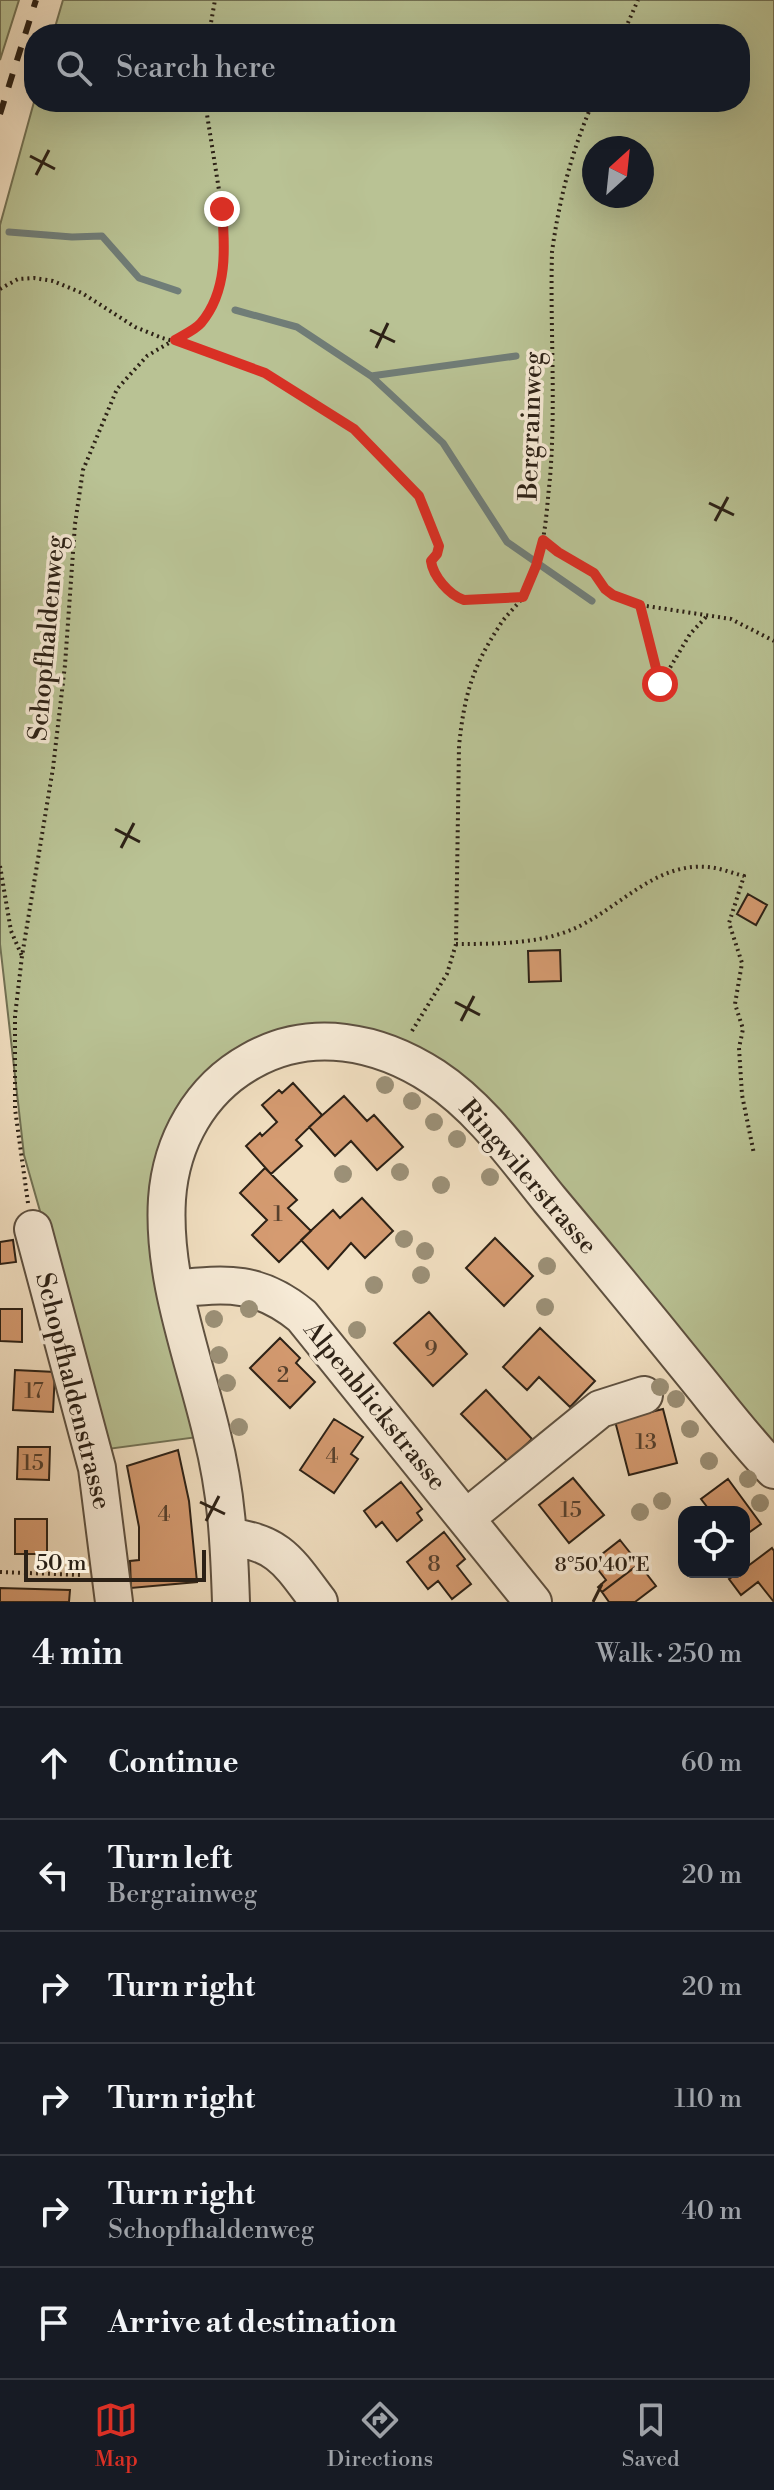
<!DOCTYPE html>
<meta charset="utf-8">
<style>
:root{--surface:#171b24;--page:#242831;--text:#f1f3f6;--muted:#9ea1a6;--line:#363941;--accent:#d93025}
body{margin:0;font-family:"Libre Bodoni",serif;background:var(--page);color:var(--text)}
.controls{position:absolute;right:24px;bottom:24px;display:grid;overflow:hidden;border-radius:16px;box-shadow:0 8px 32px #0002}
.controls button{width:72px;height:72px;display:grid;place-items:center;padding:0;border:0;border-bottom:2px solid var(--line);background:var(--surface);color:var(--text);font:40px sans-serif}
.compass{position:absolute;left:582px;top:136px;width:72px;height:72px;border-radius:50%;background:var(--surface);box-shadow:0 8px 32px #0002;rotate:27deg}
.scale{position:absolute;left:24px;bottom:20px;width:182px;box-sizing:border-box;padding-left:8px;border:4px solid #2c2116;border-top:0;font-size:22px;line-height:28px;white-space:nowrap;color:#2c2116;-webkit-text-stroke:6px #f7ebd7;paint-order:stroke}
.stop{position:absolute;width:24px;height:24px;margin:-18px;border:6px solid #d93025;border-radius:50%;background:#fff}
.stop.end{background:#d93025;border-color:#fff;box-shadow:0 2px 8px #0008}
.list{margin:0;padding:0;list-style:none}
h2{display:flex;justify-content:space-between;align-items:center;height:104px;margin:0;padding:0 32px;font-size:34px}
h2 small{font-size:26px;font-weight:400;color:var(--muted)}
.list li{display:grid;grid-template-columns:52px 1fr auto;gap:24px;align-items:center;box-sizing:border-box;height:112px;padding:0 32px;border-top:2px solid var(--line)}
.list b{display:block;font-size:30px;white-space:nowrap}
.list p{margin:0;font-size:26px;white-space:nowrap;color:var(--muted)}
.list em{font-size:26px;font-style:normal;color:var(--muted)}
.icon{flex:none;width:44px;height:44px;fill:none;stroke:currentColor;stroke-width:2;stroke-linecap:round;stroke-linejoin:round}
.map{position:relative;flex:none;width:774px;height:1602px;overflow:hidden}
.search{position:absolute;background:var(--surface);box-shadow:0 8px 32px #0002;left:24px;right:24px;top:24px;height:88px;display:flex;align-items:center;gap:20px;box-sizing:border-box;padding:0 28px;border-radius:32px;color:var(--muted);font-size:30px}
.sheet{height:776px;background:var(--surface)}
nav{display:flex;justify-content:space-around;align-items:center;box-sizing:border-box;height:112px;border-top:2px solid var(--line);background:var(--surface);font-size:22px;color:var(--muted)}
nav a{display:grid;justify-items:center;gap:4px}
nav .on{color:var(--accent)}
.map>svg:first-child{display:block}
</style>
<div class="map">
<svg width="774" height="1602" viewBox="0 0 774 1602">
<rect width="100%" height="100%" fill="#f2e0c2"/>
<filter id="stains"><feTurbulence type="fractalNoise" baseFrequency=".0025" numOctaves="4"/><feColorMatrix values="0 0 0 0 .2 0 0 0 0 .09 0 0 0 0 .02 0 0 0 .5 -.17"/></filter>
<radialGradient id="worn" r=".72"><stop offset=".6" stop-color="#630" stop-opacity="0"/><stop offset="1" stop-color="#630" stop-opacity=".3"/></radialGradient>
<!-- green -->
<path fill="#b9c294" stroke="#727255" stroke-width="2" fill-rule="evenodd" d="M0,0H19L0,60Z
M63,0H774V1470L417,1066L270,1052L173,1164L213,1435L108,1449L24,1155L0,944V225L34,102H740V34H53ZM594,148H642V196H594Z"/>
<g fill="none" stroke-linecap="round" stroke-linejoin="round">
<!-- stream -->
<path stroke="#707d78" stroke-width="7" d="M9,232L72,237L102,236L139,278L178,291
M235,310L297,327L371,376L516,356
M371,376L443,443L507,542L592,601"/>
</g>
<!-- building -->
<path fill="#d59b71" stroke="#2c2116" stroke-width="2" d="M748,894L767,905L756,925L737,914Z
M560,950L561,981L529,982L528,951Z
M293,1083L322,1115L296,1140L302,1146L271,1174L246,1146L260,1133L262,1136L277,1122L262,1105L279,1090L282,1093Z
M344,1096L367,1121L374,1115L403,1147L377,1170L351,1141L335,1156L309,1127Z
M265,1168L297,1200L288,1208L311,1231L279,1262L252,1235L267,1220L240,1193Z
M362,1198L393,1231L365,1258L351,1243L328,1269L301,1240L333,1210L340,1218Z
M495,1238L533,1276L504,1306L466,1268Z
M13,1240L16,1262L0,1264V1242Z
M0,1309H22V1342L0,1341Z
M429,1312L467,1354L433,1386L394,1343Z
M540,1328L595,1381L570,1407L539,1377L527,1390L503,1367Z
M280,1338L300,1358L296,1363L315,1382L290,1408L250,1368Z
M15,1370L55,1372L53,1412L13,1410Z
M486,1390L532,1439L508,1462L461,1414Z
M663,1409L677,1463L629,1475L615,1421Z
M334,1419L363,1437L351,1454L358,1459L334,1493L300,1470Z
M18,1447H50L49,1480L17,1479Z
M178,1450L189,1501L197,1582L131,1588L130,1561L139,1560V1527L127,1466Z
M573,1478L604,1515L569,1543L539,1505Z
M728,1479L761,1524L744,1536V1512H711L701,1499Z
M401,1482L422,1509L417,1513L422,1520L397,1541L382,1522L376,1527L364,1511Z
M15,1519H47V1554H15Z
M444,1532L465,1559L457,1566L471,1584L452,1599L438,1581L428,1589L407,1562Z
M620,1540L639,1564L602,1592L598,1587L606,1580L592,1562Z
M772,1548L774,1551V1602L758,1582L741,1595L729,1579L740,1572H744V1569Z
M639,1564L656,1586L635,1602H609L602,1592Z
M0,1588L70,1590L69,1602H0Z"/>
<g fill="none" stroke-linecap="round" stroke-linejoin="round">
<!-- minor casing -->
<g stroke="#5e5141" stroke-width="40">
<path id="minor" d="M33,1229L97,1468L114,1602
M175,1289C228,1283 259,1281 302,1316L533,1602
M466,1518L600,1409L644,1395
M229,1537C280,1542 290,1564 319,1602
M231,1602C229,1542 227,1494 212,1435C194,1358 162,1279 167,1199C171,1142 200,1089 251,1061C311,1027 379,1041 434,1077C481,1108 515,1157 550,1200C597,1256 644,1313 690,1370C718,1404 744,1439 774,1470"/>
</g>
<!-- path -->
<path stroke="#2c2116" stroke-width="4" stroke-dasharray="2 4" stroke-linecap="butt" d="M209,34L215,0
M623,34L638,0
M0,289L18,279L34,278L53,281L82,293L135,327L162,338L200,348L265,373L354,429L419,496L439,546L437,554L431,561L433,572L457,598L464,600L523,597
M543,540L558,552L594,573L605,589L613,595L640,605L731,619L774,641
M640,605L664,696
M661,683L690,634L707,616
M0,866L11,931L22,956
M456,944C493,944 537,944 571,930C617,911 654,862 708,867C720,868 732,873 744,876L729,923L742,963L735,1004L743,1029L739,1048L742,1095L754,1154
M412,1031L447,974L456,944L459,746C464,697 472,667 500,625C506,615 516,607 523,597C530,585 535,570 539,557C546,532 547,505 550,478C556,403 550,327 552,252C559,200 572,150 593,102
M28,1203L15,1109V1016L22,956L53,768L65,665L75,524L83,470L117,389L147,356L199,325L212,306L221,280L225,249L222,209L205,102
M0,1572L82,1575"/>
<!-- minor -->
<use href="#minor" stroke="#f7ebd7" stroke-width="36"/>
<!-- rail -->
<path stroke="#2c2116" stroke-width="6" stroke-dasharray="14 14" stroke-linecap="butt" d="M0,114L36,0"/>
</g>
<!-- trees -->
<g fill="#9c9178">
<circle cx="385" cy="1085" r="9"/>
<circle cx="412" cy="1101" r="9"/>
<circle cx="434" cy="1122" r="9"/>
<circle cx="457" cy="1139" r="9"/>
<circle cx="400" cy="1172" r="9"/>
<circle cx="343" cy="1174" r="9"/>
<circle cx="490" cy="1177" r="9"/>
<circle cx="441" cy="1185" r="9"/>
<circle cx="404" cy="1239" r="9"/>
<circle cx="425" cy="1251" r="9"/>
<circle cx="547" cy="1266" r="9"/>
<circle cx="421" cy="1275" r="9"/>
<circle cx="374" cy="1285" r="9"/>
<circle cx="545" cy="1307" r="9"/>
<circle cx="249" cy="1309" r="9"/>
<circle cx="214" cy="1319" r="9"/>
<circle cx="357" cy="1330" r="9"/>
<circle cx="219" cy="1355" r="9"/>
<circle cx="227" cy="1383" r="9"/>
<circle cx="660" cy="1387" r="9"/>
<circle cx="676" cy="1399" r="9"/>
<circle cx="239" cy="1427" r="9"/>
<circle cx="690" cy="1429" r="9"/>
<circle cx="709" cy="1461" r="9"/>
<circle cx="748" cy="1479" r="9"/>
<circle cx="662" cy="1501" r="9"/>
<circle cx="760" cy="1503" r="9"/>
<circle cx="640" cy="1512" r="9"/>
</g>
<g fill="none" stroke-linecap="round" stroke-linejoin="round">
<!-- route -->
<path stroke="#d93025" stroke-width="10" d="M222,209C225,247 228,291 201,323C195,330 183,335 175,340L265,373L354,429L419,496L439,546L437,554L431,561C433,576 449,595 464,600L523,597L536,566L543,540L558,552L594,573L605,589L613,595L640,605L660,684"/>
</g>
<!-- ticks -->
<path fill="none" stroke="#2c2116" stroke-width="3" d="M30,156L55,169M36,175L49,150M370,330L395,342M376,348L388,323M709,503L734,515M715,521L728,497M115,829L140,842M121,848L134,823M455,1002L480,1015M461,1021L474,996M200,1502L225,1514M206,1521L219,1496M593,1602L602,1584"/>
<g text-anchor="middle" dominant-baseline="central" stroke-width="7" stroke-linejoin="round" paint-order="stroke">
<!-- number labels -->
<g font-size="22" fill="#56402d">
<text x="278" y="1214">1</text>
<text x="431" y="1349">9</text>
<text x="283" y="1375">2</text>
<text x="34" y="1391">17</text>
<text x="646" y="1442">13</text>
<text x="332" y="1456">4</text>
<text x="33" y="1463">15</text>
<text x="571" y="1510">15</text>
<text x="164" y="1514">4</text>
<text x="434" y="1564">8</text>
</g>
<!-- street labels -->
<g font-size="26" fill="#2c2116" stroke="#f7ebd7">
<text transform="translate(531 426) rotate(-88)">Bergrainweg</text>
<text transform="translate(47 638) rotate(-85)">Schopfhaldenweg</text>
<text transform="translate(528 1177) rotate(49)">Ringwilerstrasse</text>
<text transform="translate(73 1391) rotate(76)">Schopfhaldenstrasse</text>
<text transform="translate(375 1406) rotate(51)">Alpenblickstrasse</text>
</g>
</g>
<g font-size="20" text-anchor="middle" fill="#2c2116" stroke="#f7ebd7" stroke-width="7" stroke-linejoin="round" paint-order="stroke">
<text x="602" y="1571">8°50'40"E</text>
</g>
<rect width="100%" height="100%" filter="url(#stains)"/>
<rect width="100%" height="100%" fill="url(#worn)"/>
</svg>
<div class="controls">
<button><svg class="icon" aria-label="locate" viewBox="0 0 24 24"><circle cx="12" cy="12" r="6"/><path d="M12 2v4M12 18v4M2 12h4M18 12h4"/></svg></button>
</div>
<svg class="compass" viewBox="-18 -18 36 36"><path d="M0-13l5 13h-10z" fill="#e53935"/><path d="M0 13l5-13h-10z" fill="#9ea1a6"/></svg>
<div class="scale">50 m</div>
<div class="stop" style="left:660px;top:684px"></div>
<div class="stop end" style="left:222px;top:209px"></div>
<div class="search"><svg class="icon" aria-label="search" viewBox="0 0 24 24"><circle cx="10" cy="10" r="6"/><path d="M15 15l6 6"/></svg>Search here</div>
</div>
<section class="sheet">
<h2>4 min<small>Walk · 250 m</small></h2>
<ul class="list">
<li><svg class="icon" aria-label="ahead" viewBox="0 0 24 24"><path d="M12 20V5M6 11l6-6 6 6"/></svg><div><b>Continue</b></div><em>60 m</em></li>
<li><svg class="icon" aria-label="left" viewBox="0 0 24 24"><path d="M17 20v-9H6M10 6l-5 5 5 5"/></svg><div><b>Turn left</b><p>Bergrainweg</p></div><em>20 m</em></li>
<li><svg class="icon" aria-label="right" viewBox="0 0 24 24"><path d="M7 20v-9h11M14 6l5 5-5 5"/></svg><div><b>Turn right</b></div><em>20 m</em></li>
<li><svg class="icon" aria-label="right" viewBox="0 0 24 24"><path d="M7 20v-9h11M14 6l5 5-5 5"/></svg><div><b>Turn right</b></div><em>110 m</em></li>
<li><svg class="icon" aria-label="right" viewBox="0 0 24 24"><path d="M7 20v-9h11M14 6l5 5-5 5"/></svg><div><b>Turn right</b><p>Schopfhaldenweg</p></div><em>40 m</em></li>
<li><svg class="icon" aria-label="arrive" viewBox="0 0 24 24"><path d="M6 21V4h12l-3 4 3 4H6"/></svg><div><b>Arrive at destination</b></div></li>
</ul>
</section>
<nav>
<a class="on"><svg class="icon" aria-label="map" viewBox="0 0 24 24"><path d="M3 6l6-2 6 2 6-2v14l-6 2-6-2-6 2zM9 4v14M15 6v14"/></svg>Map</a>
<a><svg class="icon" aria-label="directions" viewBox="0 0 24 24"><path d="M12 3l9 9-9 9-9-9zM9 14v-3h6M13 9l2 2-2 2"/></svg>Directions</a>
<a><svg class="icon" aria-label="saved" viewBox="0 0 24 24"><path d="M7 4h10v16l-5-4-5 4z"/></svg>Saved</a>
</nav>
